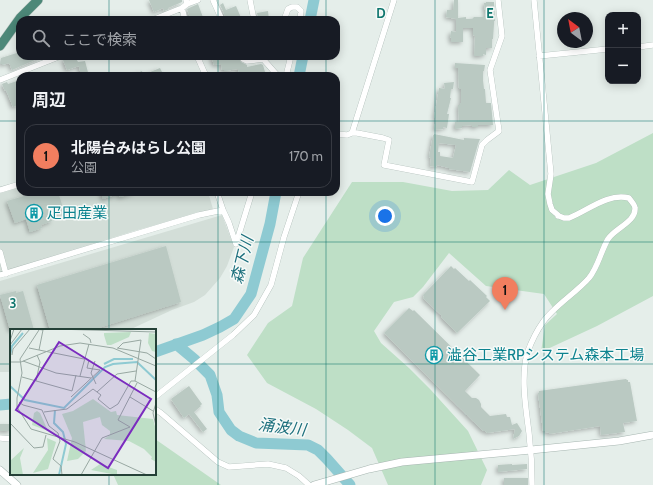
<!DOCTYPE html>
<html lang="ja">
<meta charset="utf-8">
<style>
:root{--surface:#171b24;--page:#20242c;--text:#f1f3f6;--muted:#9ea1a6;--line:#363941;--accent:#f17e5f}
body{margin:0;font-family:Cabin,"Noto Sans JP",sans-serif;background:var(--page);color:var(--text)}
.controls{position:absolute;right:12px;top:12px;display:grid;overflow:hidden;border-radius:8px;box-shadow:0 2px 10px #0003}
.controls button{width:36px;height:36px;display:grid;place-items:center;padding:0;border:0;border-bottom:1px solid var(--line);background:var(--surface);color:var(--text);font:20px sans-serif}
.compass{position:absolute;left:557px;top:12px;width:36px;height:36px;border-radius:50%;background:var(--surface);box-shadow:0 2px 10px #0003;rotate:328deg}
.you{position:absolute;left:385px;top:216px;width:14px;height:14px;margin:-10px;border:3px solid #fff;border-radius:50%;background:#1a73e8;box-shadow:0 0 0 6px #1a73e833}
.badge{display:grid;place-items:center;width:26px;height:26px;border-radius:50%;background:var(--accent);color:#111;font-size:13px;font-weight:700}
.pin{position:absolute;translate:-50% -33px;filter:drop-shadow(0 1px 2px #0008)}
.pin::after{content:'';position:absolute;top:21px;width:14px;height:12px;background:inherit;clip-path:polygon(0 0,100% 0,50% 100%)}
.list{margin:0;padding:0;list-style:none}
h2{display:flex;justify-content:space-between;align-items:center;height:52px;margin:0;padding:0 16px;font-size:17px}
h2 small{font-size:13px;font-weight:400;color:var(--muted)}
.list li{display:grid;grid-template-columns:26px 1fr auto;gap:12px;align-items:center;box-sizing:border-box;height:64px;margin:0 8px 8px;padding:0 8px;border:1px solid var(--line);border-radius:12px}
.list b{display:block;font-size:15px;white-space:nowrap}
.list p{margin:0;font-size:13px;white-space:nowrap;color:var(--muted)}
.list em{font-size:13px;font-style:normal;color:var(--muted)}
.icon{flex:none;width:22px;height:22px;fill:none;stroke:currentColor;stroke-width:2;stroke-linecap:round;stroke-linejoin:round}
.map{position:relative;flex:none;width:653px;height:485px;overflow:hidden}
.search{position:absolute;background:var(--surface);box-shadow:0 2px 10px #0003;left:16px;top:16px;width:324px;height:44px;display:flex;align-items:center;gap:10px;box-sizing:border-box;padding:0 14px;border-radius:12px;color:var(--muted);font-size:15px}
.panel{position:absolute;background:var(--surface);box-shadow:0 2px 10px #0003;left:16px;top:72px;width:324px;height:124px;border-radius:12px}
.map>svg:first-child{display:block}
</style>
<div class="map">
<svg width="653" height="485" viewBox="0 0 653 485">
<defs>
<filter id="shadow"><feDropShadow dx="-2" dy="2" stdDeviation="2" flood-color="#0004"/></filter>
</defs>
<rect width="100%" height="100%" fill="#e5eeea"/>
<!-- built -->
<path fill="#d3ded8" d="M20,187V192H208L213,209L134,231L0,273V192Z
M222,215L234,247L227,266L220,278L205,295L194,302L172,310L129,330H11V372H0V281Z"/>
<!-- green -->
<path fill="#bedfc6" d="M653,133V296L597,326L541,352L545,325L557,314L544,294L486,286L449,253L423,287L413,297L394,302L374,331L381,343L409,368L430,389L468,431L487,470L481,485H388L372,448L348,430L316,409L267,383L247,355L268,323L292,306L303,258L352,182H403L452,191L488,190L509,170L530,185L596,163Z
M155,439L221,485H118L113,474H155Z"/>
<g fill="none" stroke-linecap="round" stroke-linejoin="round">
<!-- river -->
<path stroke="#8ecad2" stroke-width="11" d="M310,20L314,0
M299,76L303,56
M176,344L194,359L210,375L217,395L219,412L231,430L239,436L256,443L308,445L318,450L327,459L350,485
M155,352L203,335L220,327L234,319L251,294L270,224L276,192
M0,405L11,404"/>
</g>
<!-- building -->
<path fill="#bac9c2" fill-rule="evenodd" filter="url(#shadow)" d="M149,0H182V2L168,8L169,9L164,11L163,8L154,12Z
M454,0H458V18L466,17V19H472L474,17H486L484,3H486V2H494L495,21H494V24L493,39H492V48H486V55L483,54V56H474L475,36L473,35V28H463V42H451V38L450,37L451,31L456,32V19L446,17L447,10H453Z
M223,3L226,10L236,6L242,20H226L223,11H225H223L220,5Z
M198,4L204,20H191L187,9Z
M268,11L269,20H259L257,13Z
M20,52V56H44L12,70L9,63L2,65V64H0L1,58Z
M70,56H75L78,62L85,61L89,76H81L79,66L67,70L63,60Z
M211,56H238L241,62L247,65V67L261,64L263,65L265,72L253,76H240L238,69L224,71V70H222L221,64L214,65Z
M455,63L485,65L484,71H483V80L484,89H485L486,103H491L493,125H478V127H472V125L462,126V128L455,129V122H459L458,105H460V103H461V89H459L458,68H455Z
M160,68L164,76H129L142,71L143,75Z
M20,80V104L13,107L6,90L5,91L2,84L7,82L8,84Z
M454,82L453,89H451L450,98H451L447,114H449L447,128L443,127V129L434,130L436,118H434L439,88L445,89L444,83Z
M434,134L464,140V138L480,139L478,144L470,172L449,169V168L437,165L436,167L430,166L431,158L429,157L433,135H434ZM439,143L456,145L453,158L440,156V152H438Z
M38,192H58L64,211L50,215L52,221L41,225L42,228L30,232L26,219L15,223L7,201Z
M101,192H134V193L120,197L118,194L103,199Z
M166,246L181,302L92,330H50L37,285Z
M451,266L454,269L455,268L469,281L470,280L487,296L486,297L490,301L457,333L441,317L442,316L423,298L424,297L423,295Z
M16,291V293L23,291L34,330H10L0,295Z
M409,308L413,311L414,310L480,375L465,391L472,398H476L479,400L481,404V407L490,416L506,414L507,417H510L512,425L517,423L522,431L519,436L513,439L515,429L487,433L485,431H483L384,333Z
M626,379L627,380H628V382H630L637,421L623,423L625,432L601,435L600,426L549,434V432L545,433V431H543L538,393H539V391Z
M189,386L202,404L200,406H201L194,412L207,429L203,432L189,414L184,418L171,399Z
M0,424H11V431H0Z
M512,464V465L527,464V469L498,472V465Z
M504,478H528V485H504Z"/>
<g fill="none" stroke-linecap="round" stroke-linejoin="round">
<!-- minor casing -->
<g stroke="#a7b6b1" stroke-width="6">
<path id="minor" d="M213,0L222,20
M250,0L254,20
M187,4L198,0
M182,8L185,20
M152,20L182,8L187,4L186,0
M284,20L288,9L292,7H297L301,11L300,20
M638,47L653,45
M197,56L206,76
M242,56L243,59L247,61L263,59
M263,56V59L278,76
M539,56L608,49
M286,76L291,56
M0,80L61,56
M352,133L394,0
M336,134L347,135L352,133H357L383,138L389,140L384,165L472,182L482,145L487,140L499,131L490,70L502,36L498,0
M0,190L20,184
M223,210L229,223L236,244
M236,244L252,192
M0,252L6,274
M0,275L199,215L223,210L217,192
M155,397L233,335L254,315L271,285L284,237L299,192
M155,409L161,413L218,462L229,467L268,464L286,468L299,476L309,485
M0,438L11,439
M532,485C532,468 531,450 529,433C526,409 520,375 528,351C531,343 538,329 543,322C554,306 576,293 589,278C598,267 601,251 608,239C615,228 636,222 635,208C635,205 631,201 629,198C607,193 589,210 569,218H564L559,216H558V215L552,210L550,204L548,194L551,174L534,0"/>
</g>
<!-- tertiary casing -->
<g stroke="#a7b6b1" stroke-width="8">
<path id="tertiary" d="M0,470L17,485
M314,485L369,469L402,462L531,450L619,441L653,435"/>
</g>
<!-- trunk casing -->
<g stroke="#c2cac7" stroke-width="10">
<path id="trunk" d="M0,46L20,18L38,0"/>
</g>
<!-- minor -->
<use href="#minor" stroke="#fff" stroke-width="5.5"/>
<!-- tertiary -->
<use href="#tertiary" stroke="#fff" stroke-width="7"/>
<!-- trunk -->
<use href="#trunk" stroke="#4c8878" stroke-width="9"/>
</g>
<!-- grid -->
<path fill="none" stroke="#0f766e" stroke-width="1" stroke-opacity="0.55" d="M109,0V20M218,0V20M326,0V20M435,0V485M544,0V485M109,56V76M218,56V76M326,56V76M0,121H20M336,121H653M109,192V330M218,192V485M326,192V485M0,242H653M0,364H11M155,364H653M109,474V485"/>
<!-- icons -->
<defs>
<g id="building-ring" transform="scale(0.9)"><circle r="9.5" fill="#f6faf8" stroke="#0f9aa8" stroke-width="1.5"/><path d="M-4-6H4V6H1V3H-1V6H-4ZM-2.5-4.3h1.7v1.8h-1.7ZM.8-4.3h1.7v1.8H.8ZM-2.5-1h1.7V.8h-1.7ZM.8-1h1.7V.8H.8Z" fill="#0f9aa8"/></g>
</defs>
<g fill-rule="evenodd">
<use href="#building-ring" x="34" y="213"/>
<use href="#building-ring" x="434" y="355"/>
</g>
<g text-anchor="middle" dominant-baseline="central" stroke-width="3" stroke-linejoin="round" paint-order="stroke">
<!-- culture labels -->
<g font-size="15" fill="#0d838f" stroke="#f6faf8" text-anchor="start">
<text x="47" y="213">疋田産業</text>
<text x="447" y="355">澁谷工業RPシステム森本工場</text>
</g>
<!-- water labels -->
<g font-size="16" font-style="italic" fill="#1d707d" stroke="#f6faf8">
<text transform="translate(242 260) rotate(-76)">森下川</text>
<text transform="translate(282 427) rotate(7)">涌波川</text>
</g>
</g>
<!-- overview -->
<g transform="translate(10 329)">
<rect width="146" height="146" fill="#e5eeea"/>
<path d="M121,3L119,8L101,16H97L94,6V4ZM139,4L146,5V23L142,22L138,14ZM83,70L101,83L106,82L107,86L143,90L146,101V133L141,130L142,128L134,120L119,112L94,110L100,106V102L92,96L90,88L73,93L76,122L68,130L57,132L62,109L52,85L63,82ZM27,82L30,84L38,102L22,96L24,84ZM37,109L46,113L38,140L23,144L38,121ZM14,119L10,129L13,146H0V132ZM90,135L107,141V146L81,141Z" fill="#bedfc6"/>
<path fill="none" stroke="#8ecad2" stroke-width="2" d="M0,26L2,17L13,4M94,35L104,30H123M0,57L15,71L54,79L95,38L103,35L127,33L146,51M45,81L44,94L53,103L56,115L49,146"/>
<path fill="none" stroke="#98a8a2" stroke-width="1" d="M26,0L33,1L29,21M45,0L146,3M73,5L80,10L81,14M0,12L4,0M0,16L12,0M19,19L74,30M107,19L137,24L146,30M108,19L113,14L131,11L125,52L146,63M2,26L3,20L20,0M10,30L12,44L7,69V78L21,100L65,113L137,146M10,30L29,1M13,32L46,44L81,49M85,32L81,44L86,55M0,33H11L50,17L70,14L103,19L146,37M70,47L79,15M12,48L62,62L66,46M26,52L30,33L27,26M87,63L107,45L126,42M61,68L90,41L77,39L79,31M120,68L143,82M9,73L13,76L32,81L39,97L48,104L50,112L43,130L51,137L52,146M146,74L143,84L146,97M34,83L57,80L83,60L91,66L88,70L100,80L108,75L121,52H125M0,94L24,119L33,118L36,106M71,146L92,109L120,98L108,91L127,54"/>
<path fill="#7b2cbf" fill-opacity="0.15" stroke="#7b2cbf" stroke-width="2" d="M49,13L141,70L98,139L6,81Z"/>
<rect width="146" height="146" fill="none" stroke="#244037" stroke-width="2"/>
</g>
<g font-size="13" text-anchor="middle" font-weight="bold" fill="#0f766e" stroke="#f6faf8" stroke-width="3" stroke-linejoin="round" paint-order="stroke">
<text x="381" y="18">D</text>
<text x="490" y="18">E</text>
<text x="13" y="308">3</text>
</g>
</svg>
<div class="controls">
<button>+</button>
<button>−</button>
</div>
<svg class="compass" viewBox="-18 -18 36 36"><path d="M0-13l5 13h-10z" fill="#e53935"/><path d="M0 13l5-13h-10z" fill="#9ea1a6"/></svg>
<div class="you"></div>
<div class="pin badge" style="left:505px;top:310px">1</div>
<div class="search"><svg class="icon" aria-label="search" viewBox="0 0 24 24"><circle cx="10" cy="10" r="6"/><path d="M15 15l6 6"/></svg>ここで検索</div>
<section class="panel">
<h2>周辺<small></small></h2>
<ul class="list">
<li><span class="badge">1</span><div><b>北陽台みはらし公園</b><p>公園</p></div><em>170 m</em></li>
</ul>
</section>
</div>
